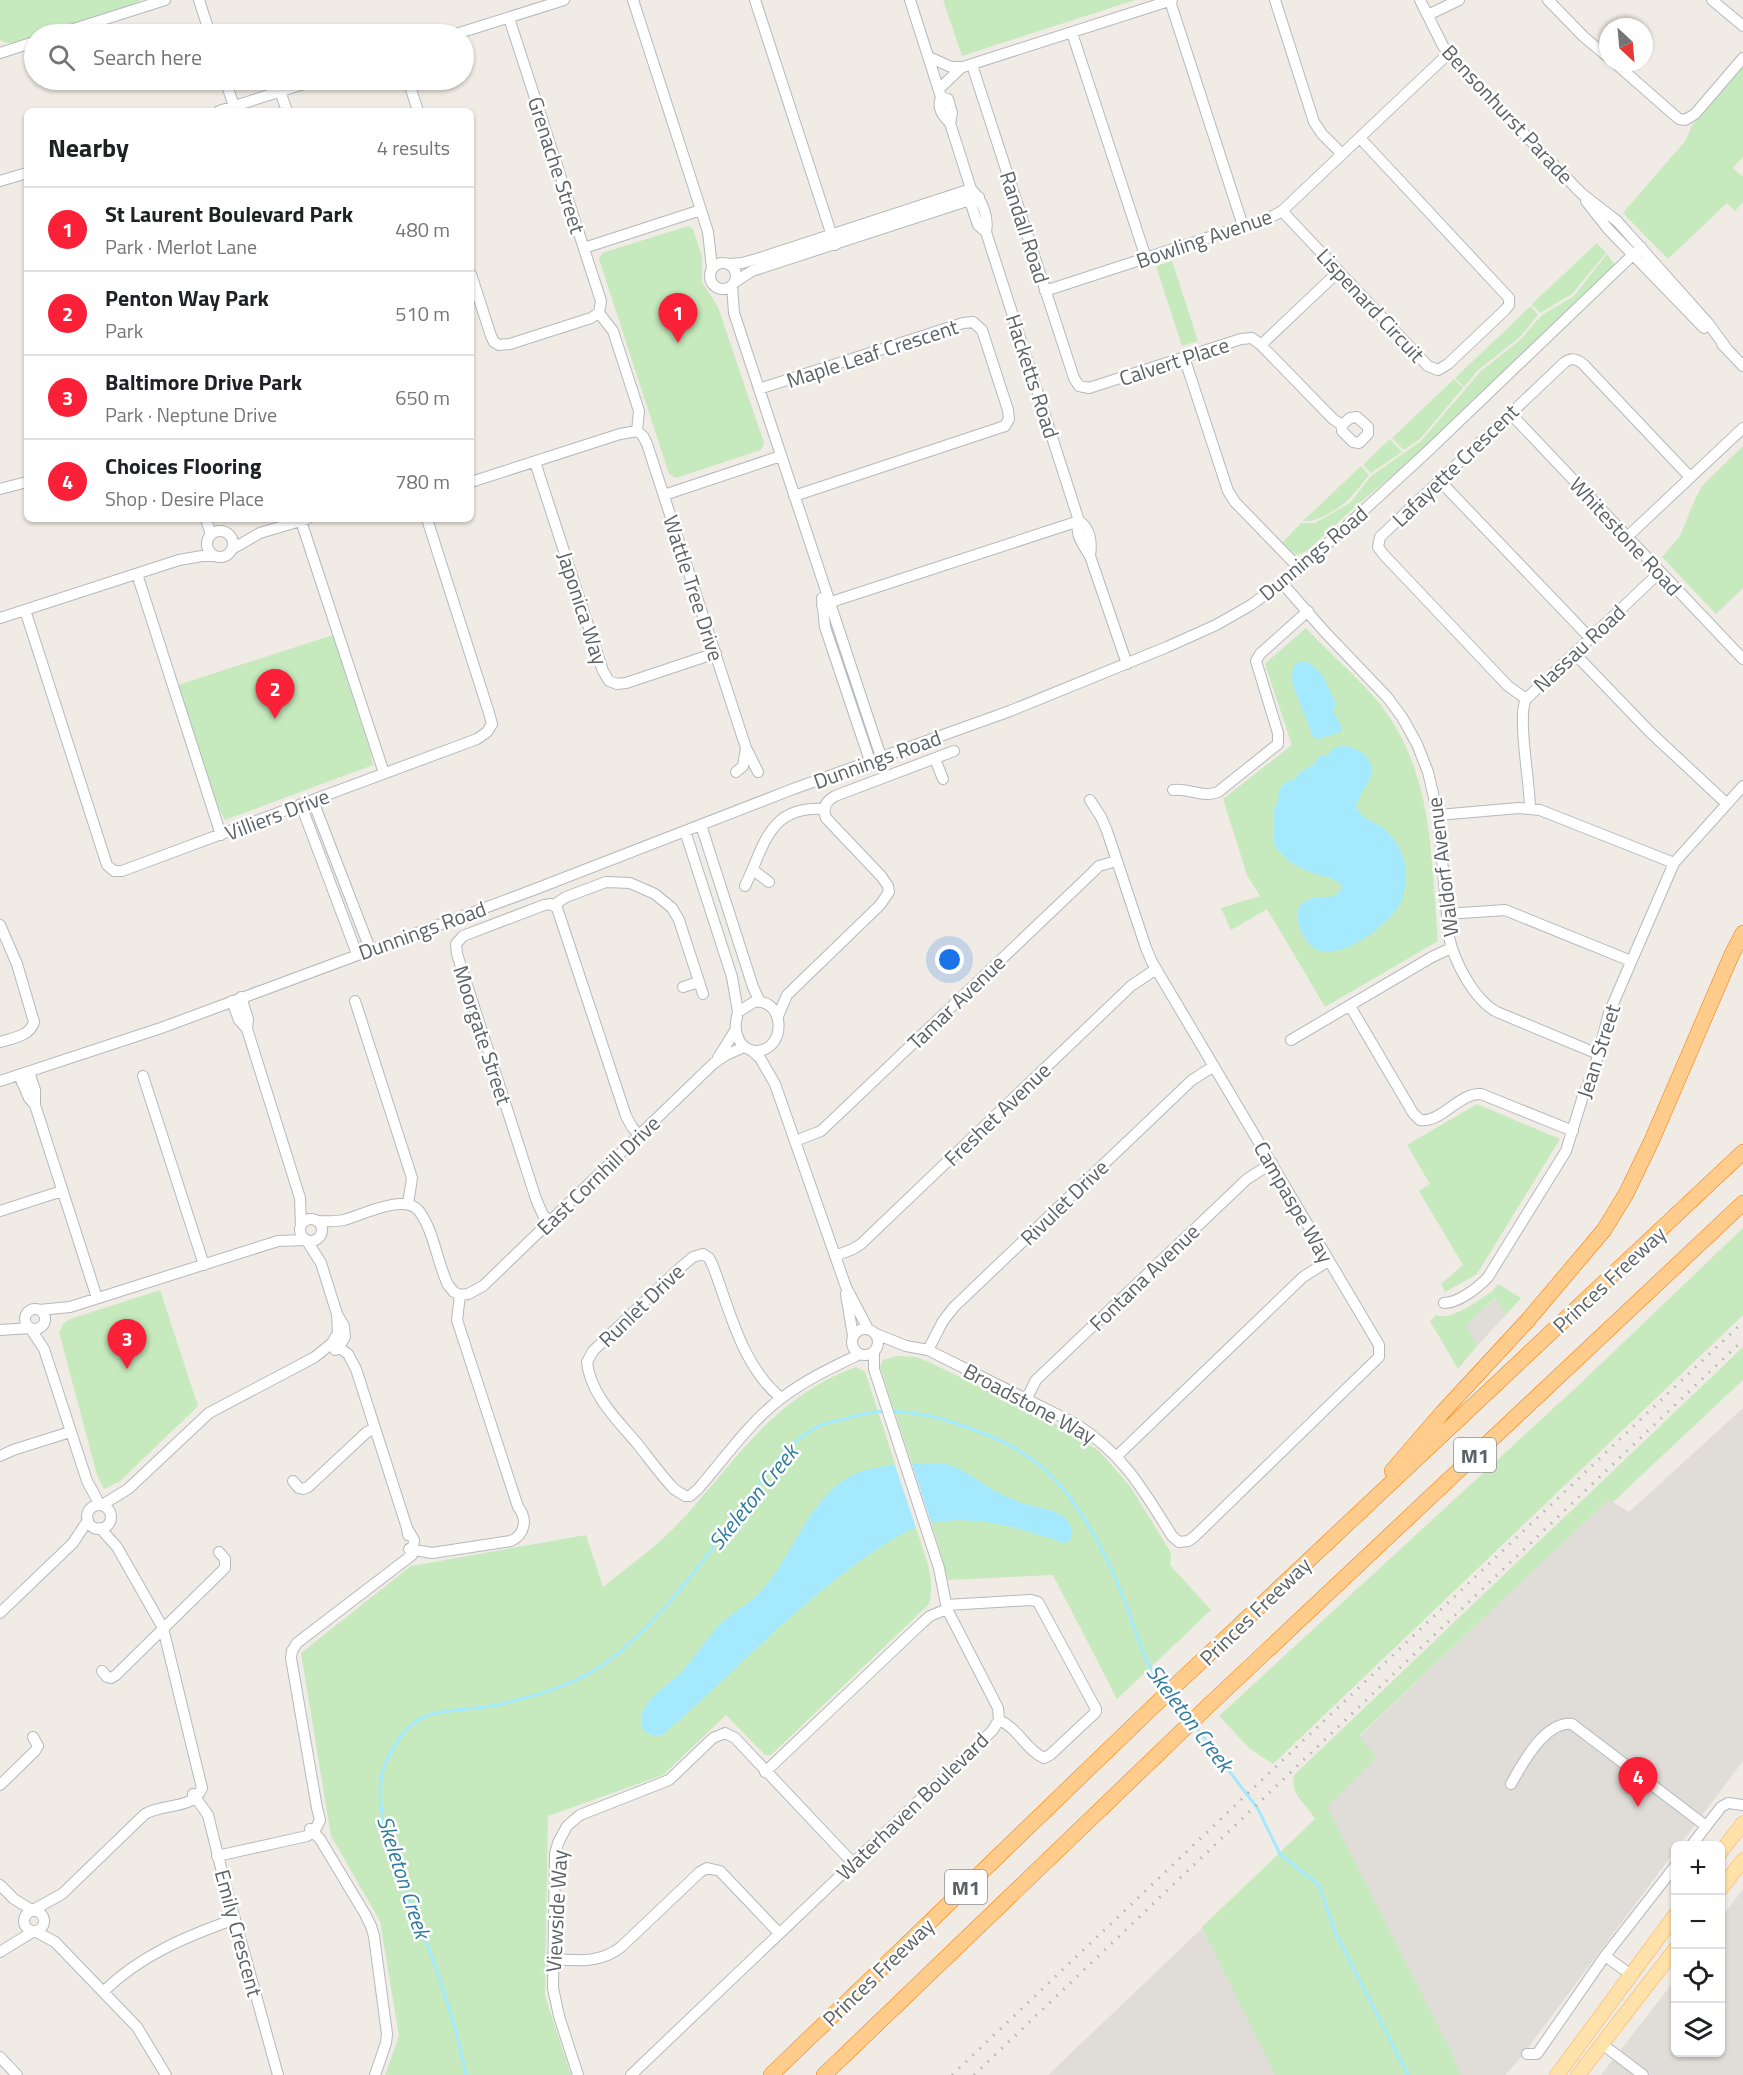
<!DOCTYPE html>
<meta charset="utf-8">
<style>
:root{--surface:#fff;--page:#f2f2f2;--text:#202124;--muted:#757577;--line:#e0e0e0;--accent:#f92038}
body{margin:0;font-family:"Titillium Web",sans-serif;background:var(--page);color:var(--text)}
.controls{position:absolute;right:18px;bottom:18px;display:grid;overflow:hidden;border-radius:9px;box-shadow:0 2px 4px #0004}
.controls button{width:54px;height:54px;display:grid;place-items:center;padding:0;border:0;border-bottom:2px solid var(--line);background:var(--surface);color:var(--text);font:30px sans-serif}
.compass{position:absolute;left:1599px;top:18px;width:54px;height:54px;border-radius:50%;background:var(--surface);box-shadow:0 2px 4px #0004;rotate:154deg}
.you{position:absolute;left:950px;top:960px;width:21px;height:21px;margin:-15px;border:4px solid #fff;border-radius:50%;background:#1a73e8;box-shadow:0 0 0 9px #1a73e833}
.badge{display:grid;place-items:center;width:39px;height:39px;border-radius:50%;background:var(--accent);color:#fff;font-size:20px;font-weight:700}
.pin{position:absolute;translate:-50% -50px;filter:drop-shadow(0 2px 3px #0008)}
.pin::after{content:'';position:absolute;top:32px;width:21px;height:18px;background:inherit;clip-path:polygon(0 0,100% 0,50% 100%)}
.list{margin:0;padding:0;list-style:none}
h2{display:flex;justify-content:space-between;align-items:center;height:78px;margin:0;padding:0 24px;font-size:26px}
h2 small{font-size:20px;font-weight:400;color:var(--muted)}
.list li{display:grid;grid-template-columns:39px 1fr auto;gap:18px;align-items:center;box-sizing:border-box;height:84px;padding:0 24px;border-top:2px solid var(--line)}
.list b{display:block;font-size:22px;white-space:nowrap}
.list p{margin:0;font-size:20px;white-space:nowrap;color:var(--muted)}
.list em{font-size:20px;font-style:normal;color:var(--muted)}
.icon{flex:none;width:33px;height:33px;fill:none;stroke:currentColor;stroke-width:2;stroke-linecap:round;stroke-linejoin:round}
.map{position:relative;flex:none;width:1743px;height:2075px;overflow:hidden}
.search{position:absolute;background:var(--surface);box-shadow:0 2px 4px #0004;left:24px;top:24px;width:450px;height:66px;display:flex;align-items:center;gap:15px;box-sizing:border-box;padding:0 21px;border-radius:33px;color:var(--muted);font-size:22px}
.panel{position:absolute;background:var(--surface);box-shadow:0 2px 4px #0004;left:24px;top:108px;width:450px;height:414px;border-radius:9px}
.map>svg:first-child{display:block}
</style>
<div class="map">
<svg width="1743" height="2075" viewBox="0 0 1743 2075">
<rect width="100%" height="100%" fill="#f0ebe4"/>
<!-- industrial -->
<path fill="#e0ddd8" d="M1496,1297L1506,1315L1477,1346L1465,1326Z
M1743,1408V1761L1680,1845L1676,1846L1675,1851L1518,2061L1505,2075H1048L1280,1854L1377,1757L1359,1737L1608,1499L1629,1512Z
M1743,1889V2075H1601L1675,1980L1676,2052H1720L1721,1918Z"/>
<!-- green -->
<path fill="#c6eabe" d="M0,0H141L135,4L41,34H34V36C23,40 11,47 0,40Z
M943,0H1135L962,56Z
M1743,66V157L1733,168L1743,177V202L1735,211L1727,203L1668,259L1623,213L1686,140L1692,125Z
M688,226L693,229L702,257V282L718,307L764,443L761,450L676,478L669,474L599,259L602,253Z
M1597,243L1606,253L1572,294L1540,313L1532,304Z
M1607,254L1616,266L1411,460L1356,506L1307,551L1296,555L1282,543L1301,523H1315L1350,503L1371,476L1421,441L1480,372L1520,340L1542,315L1574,296Z
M1172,261L1198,341L1182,346L1156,266Z
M1531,306L1538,315L1519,338L1478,370L1464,387L1455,378Z
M1454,379L1463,388L1420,439L1404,450L1392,438Z
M1390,439L1402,452L1371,473L1363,465Z
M1743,446V588L1716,614L1662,557L1680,536L1695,499L1703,485Z
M1361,466L1369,475C1362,483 1355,494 1347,501C1336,510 1317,523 1303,521Z
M1306,628C1330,654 1358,677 1380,704C1434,773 1431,858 1438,941L1325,1007L1267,909L1231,930L1221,908L1260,896L1247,875L1223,799L1292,745L1265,664Z
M333,635L371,754L373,765L225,820L218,807L178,685Z
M1477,1104L1560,1139L1477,1274L1445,1292L1441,1284L1463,1265L1419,1191L1430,1184L1407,1145Z
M1743,1228V1315L1273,1764L1250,1749L1219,1716L1582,1382Z
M1498,1284L1521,1298L1506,1315L1495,1297L1466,1326L1477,1346L1458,1369L1430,1321L1436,1315C1451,1322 1480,1299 1493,1291Z
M160,1290L198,1406L120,1481L104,1489L97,1475L59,1332L64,1323L70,1319Z
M1743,1347V1380L1613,1502L1608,1500L1359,1736L1377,1757L1327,1807L1452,2053L1460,2075H1275L1202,1927L1315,1819C1305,1802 1290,1796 1294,1775Z
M897,1356L916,1357L927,1361L1068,1430L1100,1452L1130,1486L1171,1553L1170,1565L1211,1610L1117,1699L1053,1575L948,1580L939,1547L880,1367L883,1360Z
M856,1367L865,1372L926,1558C931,1574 933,1588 929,1604L771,1755H765L726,1715L663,1775L548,1816L545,1996L571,2075H385L399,2036L380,1921L331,1836L301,1653L411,1566L586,1535L603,1587C627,1567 655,1548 677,1525C736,1462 770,1399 856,1367Z"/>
<!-- water -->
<path fill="#a5e9ff" d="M1303,661C1322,665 1329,689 1336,704L1333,710L1342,728L1341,732L1318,739L1313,737L1293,685L1291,677L1295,664Z
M1341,746C1350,746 1357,749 1364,754C1384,774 1359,788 1356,807C1360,816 1368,819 1377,824C1391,832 1402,848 1405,864C1407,875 1406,889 1402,900C1392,923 1342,962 1316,949C1303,942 1289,912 1304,902C1313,896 1325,898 1335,896L1342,888V885L1333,879L1306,871L1290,862L1275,847L1273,835L1274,809L1278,803L1279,789L1286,782L1295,779L1300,772L1313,765L1320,755L1327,756L1332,749Z
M918,1463C927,1464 938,1462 946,1464C966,1469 981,1484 999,1493C1010,1499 1025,1505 1038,1507C1051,1510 1071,1515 1072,1533C1072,1539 1069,1542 1064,1543C1021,1529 982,1515 936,1522C914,1525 892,1539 875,1551C796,1603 733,1675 662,1735L654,1736L644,1731C632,1708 661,1691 676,1677C684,1670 690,1662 697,1653C706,1641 715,1628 726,1619C738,1609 752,1602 762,1590C791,1558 805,1509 840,1483C862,1466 891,1465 918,1463Z"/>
<!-- pier -->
<path fill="#f0ebe4" d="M911,1461L932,1525L917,1531L894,1462Z"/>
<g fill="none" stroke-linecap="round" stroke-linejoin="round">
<!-- stream -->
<path stroke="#a5e9ff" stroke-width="3" d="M1170,1696L1188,1718
M1195,1726L1258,1809L1280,1854L1319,1885L1335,1932L1408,2075
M466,2075C458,2034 445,1993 431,1954C413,1907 371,1823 382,1774C384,1762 391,1752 397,1742C421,1702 457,1714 496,1705C529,1698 566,1687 595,1670C645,1639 697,1570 732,1522C756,1489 778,1449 815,1428C822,1423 833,1422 841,1420C850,1418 859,1414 869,1413C892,1409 929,1414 952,1422C1000,1438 1036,1453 1068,1495C1092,1526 1110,1563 1124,1599C1136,1630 1143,1663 1164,1688"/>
<!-- minor casing -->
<g stroke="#b5b9bc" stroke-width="12">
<path id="minor" d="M199,0L210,34
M633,0L701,210L708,232L712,268
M755,0L835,245
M910,0L941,97C937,108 942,115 950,123
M1275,0L1314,122L1322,134L1342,154
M1420,0L1443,46L1455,62L1581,193L1617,221L1708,323L1727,349
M1548,0L1584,37L1608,57
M1712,0L1743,26
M1170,1L1243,226
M1428,15L1459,0
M509,18L601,301L599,313
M1072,33L1146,258
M58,34L165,0
M456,34L564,0
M0,53L34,42
M929,57L951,67H963L1172,0
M1615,63L1672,113L1679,119L1685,120L1695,114L1743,58
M972,65L1074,378L1079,386L1089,388L1241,339L1252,338L1261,345L1333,419L1342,425V431L1353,442L1359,443L1368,434V427L1357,417L1350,418L1342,425
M225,80L234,106
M408,80L418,111
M939,89L962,67
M280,91L287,111
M941,97L948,99L952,113L950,123L971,189L970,201L978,225L986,232
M219,111L316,80
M0,181L27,173
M971,189C982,200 989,216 986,232L1079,521C1074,533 1083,545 1090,556L1127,664
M1586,201L1608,229L1704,328
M1282,211L1428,366L1438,370L1448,364L1505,310L1509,305V298L1360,138
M584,248L701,210
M710 276a13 13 0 1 1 26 0a13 13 0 1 1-26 0Z
M729,264L742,263L760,258L971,189
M471,274L491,336L494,342L499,345L510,344L591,318L599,313
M735,282L752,271L979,197
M732,285L734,313L881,757
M1045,291L1271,217L1282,211L1448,54
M599,313L613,331L639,411L637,431
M1722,344L1743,366
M1261,345L1339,271
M1184,357L1228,491L1235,502L1300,569
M759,389L963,323L973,322L982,330L1008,410L1009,419L1005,426L794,496
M1510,413L1743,659
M637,431L643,436L647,444L746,748L758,772
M535,462L603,671L609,681L617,684L626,683L716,653
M1439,480L1590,638
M471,482L620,434L637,431
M0,489L27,482
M664,495L781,456
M206,519L211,535
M301,521L384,773
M1079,521C1091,529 1092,542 1090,556
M207 544a13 13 0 1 1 26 0a13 13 0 1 1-26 0Z
M1627,537L1743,428
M232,549L260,533L307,519
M137,574L221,835
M1282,583L1325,632L1387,697L1402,717L1417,744L1428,772L1438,815L1449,937C1454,961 1474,1000 1497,1012L1598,1054
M822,598L825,627L870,761
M822,605L1079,521
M25,610L107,865L114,871H122L477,739L487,732L492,724L489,713L427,519
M0,618L179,560L202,556H214
M1574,653L1650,732L1727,804
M1526,699L1508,686L1384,555L1378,547L1380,537L1565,362C1572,357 1577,359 1583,364L1690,477
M935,759L943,779
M736,772L743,766L746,748
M1173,790C1189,788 1202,798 1218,792L1278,744V733L1256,661L1260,654L1308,611
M313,801L370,949
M301,805L357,954
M1530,808C1530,783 1517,717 1526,699L1660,572
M1438,815L1519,808L1540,810L1674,863
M701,825L753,987L760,1002
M685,831L732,977L738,1012
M753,870L769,882
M745,886C765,845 768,806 824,809
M554,905L566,897L606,882L630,883L655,894L672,908L679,920L703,994
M1447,914L1505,910L1631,961
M0,925L17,964L34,1022C30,1036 13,1038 0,1042
M683,987L699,982
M241,997L248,1019L247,1029L300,1198L301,1226
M232,1001L239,1020L247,1029
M355,1001L412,1178L408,1204
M754,1002C785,998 787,1048 758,1051C751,1051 745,1049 741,1043C734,1033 735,1023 738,1012Z
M1350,1006L1413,1113L1420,1120C1442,1123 1458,1093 1481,1094L1573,1131
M778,1016L787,995L880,905L889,892L888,886L881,876L826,818C822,808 826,801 835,796L954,751
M1291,1040L1432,957L1451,948
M751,1050L760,1058L775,1084L846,1287L868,1329
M718,1058L736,1029
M29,1072L35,1090V1105L97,1298
M19,1075L29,1098L35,1105
M143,1076L204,1265
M0,1081L161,1028L533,890L793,789L1010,711L1167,647L1216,625L1251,605L1300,569L1427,452L1641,247
M795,1141L821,1131L1092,873L1099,866L1116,861
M0,1211L62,1191
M300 1230a11 11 0 1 1 22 0a11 11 0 1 1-22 0Z
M317,1221C326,1221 335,1222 344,1220C362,1215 405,1193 419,1211C434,1231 437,1262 448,1285L454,1292L460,1295
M550,1221L543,1215L536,1199L457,954L456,944L463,936L544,905L551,904L557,908L626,1116L632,1127L639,1135
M307,1241L321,1263L337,1314L344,1326L345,1337L339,1347L335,1350
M835,1256L853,1249L861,1244L1131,986L1156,969
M846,1294L853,1336
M460,1295L468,1294L483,1286L714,1063L726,1055L744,1047
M1444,1303C1458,1303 1478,1288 1488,1277L1566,1151L1583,1096L1594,1070L1609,1013L1674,863L1743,786
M25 1319a10 10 0 1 1 20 0a10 10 0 1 1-20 0Z
M39,1310L70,1307L278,1241L306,1240
M30,1328L44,1349L87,1481L100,1505
M852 1342a13 13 0 1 1 26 0a13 13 0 1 1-26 0Z
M0,1330L30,1328
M876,1334L906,1346L928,1350L1076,1424C1124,1455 1142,1488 1172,1536L1179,1542L1188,1541L1194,1537L1379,1357V1345L1152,962L1146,948L1107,831L1101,817L1090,800
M332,1343L348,1354L356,1369L407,1528L408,1535
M928,1350L943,1321L954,1307L1192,1080L1214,1066
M781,1398C742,1366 730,1311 713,1266L709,1258L703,1254L693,1257L681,1267L593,1351L587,1362C590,1393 616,1419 635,1441C648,1457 660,1474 674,1489L685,1496H690L698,1489C725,1458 750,1421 783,1397C807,1379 833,1367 860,1354
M1026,1400L1036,1380L1247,1179L1272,1163
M0,1456L13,1450L70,1432
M1117,1456L1303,1277L1328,1261
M293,1481L299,1488L303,1489L308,1487L367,1432L375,1428
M102,1505L128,1489L209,1413L315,1357L332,1343L338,1333L337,1314
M87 1517a12 12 0 1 1 24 0a12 12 0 1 1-24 0Z
M409,1549L432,1553L511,1541C525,1534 528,1519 518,1507L457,1320L460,1295
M946,1605L1031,1600L1038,1602L1096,1709V1712L1050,1755L1044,1758C1026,1750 1018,1728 999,1720
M0,1613L73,1543L88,1520
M102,1671L107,1677L111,1678L116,1675L225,1568V1559L219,1552
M765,1772L922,1623L930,1616L947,1609
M1511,1784C1522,1764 1545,1721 1572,1724L1706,1826
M0,1785L35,1751L38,1746L33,1737
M193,1794L208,1815L224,1880L278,2075
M310,1829L320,1839L365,1914L371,1926L374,1936L387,2034L386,2043L375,2075
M1691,1846L1721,1807L1728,1803L1743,1805
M217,1856L307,1836L314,1832L320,1820L317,1808L291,1658L292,1651L297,1643L412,1555L414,1540L407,1528
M0,1885L14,1899L32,1910
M33,1910L62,1894L145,1814C164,1803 193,1810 202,1788L163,1628L117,1547L100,1528
M24 1921a10 10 0 1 1 20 0a10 10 0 1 1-20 0Z
M35,1931L55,1942L137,2027L166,2075
M0,1952L34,1931
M1605,1956L1676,1865
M553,1959C578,1961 601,1963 621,1947L700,1872L707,1868L720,1871L779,1933
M104,1991C141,1955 187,1936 235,1919
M1602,2044L1643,2075
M1527,2054H1537L1605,1956L1630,1974
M0,2057L17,2075
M578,2075L559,2016L553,1988L555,1854L558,1843L567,1826L580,1815L669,1780L713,1738L725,1733L735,1738L853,1863
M631,2075L992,1731L999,1720L998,1708L947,1609L939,1568L874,1369V1352"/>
</g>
<!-- major casing -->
<g stroke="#ffac4e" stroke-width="15">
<path id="major" d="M1720,1853L1743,1823
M1720,1890L1743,1860
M1557,2075L1676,1914
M1578,2075L1676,1948"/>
</g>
<!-- highway casing -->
<g stroke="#f47a00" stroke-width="16">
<path id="highway" d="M1392,1471L1442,1413L1528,1320L1604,1230L1626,1194L1652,1140L1732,954L1743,933
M771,2075L1161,1699L1743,1152
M824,2075L1207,1707L1743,1203"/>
</g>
<!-- minor -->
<use href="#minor" stroke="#fff" stroke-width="10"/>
<!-- major -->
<use href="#major" stroke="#ffe1aa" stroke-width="14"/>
<!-- highway -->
<use href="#highway" stroke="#ffcc8c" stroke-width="15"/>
<!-- rail -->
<path stroke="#b3b4b5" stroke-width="3" stroke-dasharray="1.5 8" stroke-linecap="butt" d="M952,2075L1743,1322
M974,2075L1743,1340"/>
</g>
<g text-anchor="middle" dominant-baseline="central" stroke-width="5" stroke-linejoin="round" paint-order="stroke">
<!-- shield labels -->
<g fill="#fff" stroke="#8d9194" stroke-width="1.5">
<rect x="1454" y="1438" width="42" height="34" rx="4.5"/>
<rect x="945" y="1870" width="42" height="34" rx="4.5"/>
</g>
<g font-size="20" font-weight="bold" fill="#5c6266">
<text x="1475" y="1455">M1</text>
<text x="966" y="1887">M1</text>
</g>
<!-- street labels -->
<g font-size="21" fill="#5c6266" stroke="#fff">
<text transform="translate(1508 114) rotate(47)">Bensonhurst Parade</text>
<text transform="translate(557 165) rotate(72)">Grenache Street</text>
<text transform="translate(1025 227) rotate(72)">Randall Road</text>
<text transform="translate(1204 238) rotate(-19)">Bowling Avenue</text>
<text transform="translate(1371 305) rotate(47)">Lispenard Circuit</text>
<text transform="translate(872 353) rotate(-18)">Maple Leaf Crescent</text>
<text transform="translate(1174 361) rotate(-18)">Calvert Place</text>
<text transform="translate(1033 376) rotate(72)">Hacketts Road</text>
<text transform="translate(1455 465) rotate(-44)">Lafayette Crescent</text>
<text transform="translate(1626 536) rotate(47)">Whitestone Road</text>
<text transform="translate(1313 553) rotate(-40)">Dunnings Road</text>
<text transform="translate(694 588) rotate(72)">Wattle Tree Drive</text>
<text transform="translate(583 608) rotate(72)">Japonica Way</text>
<text transform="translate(1579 648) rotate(-43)">Nassau Road</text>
<text transform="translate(877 759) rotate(-20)">Dunnings Road</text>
<text transform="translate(277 814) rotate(-21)">Villiers Drive</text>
<text transform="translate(1442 867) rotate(-97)">Waldorf Avenue</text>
<text transform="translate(422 930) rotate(-20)">Dunnings Road</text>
<text transform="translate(956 1002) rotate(-44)">Tamar Avenue</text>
<text transform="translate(483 1035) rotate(72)">Moorgate Street</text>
<text transform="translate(1598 1051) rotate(-72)">Jean Street</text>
<text transform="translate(997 1114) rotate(-44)">Freshet Avenue</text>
<text transform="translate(598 1175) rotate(-44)">East Cornhill Drive</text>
<text transform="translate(1064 1202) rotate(-44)">Rivulet Drive</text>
<text transform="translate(1294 1202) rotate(60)">Campaspe Way</text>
<text transform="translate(1144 1277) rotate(-44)">Fontana Avenue</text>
<text transform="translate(1609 1279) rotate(-43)">Princes Freeway</text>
<text transform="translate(641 1305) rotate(-44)">Runlet Drive</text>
<text transform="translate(1030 1403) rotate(28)">Broadstone Way</text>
<text transform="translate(1255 1611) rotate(-44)">Princes Freeway</text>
<text transform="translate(912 1806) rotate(-44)">Waterhaven Boulevard</text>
<text transform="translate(556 1911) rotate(-87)">Viewside Way</text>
<text transform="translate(239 1933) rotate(75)">Emily Crescent</text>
<text transform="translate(878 1972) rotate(-44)">Princes Freeway</text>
</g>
<!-- water labels -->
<g font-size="22" font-style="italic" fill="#307ca0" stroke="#fff">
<text transform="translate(753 1497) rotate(-51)">Skeleton Creek</text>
<text transform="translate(1190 1718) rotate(53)">Skeleton Creek</text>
<text transform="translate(404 1877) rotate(72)">Skeleton Creek</text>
</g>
</g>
</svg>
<div class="controls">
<button>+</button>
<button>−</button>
<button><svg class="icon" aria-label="locate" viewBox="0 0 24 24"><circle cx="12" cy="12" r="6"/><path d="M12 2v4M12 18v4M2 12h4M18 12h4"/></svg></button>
<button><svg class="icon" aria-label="layers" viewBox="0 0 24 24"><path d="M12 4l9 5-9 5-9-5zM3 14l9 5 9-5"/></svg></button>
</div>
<svg class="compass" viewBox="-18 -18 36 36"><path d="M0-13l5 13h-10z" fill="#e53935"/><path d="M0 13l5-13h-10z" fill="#757577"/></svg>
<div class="you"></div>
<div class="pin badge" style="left:678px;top:343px">1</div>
<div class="pin badge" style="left:275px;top:719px">2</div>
<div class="pin badge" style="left:127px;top:1369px">3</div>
<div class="pin badge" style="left:1638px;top:1807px">4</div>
<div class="search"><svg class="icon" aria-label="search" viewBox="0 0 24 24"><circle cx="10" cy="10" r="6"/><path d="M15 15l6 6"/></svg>Search here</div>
<section class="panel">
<h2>Nearby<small>4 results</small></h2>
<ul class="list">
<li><span class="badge">1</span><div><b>St Laurent Boulevard Park</b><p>Park · Merlot Lane</p></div><em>480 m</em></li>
<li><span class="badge">2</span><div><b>Penton Way Park</b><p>Park</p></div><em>510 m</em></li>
<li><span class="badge">3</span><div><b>Baltimore Drive Park</b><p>Park · Neptune Drive</p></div><em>650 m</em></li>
<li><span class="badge">4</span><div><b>Choices Flooring</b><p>Shop · Desire Place</p></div><em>780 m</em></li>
</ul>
</section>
</div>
